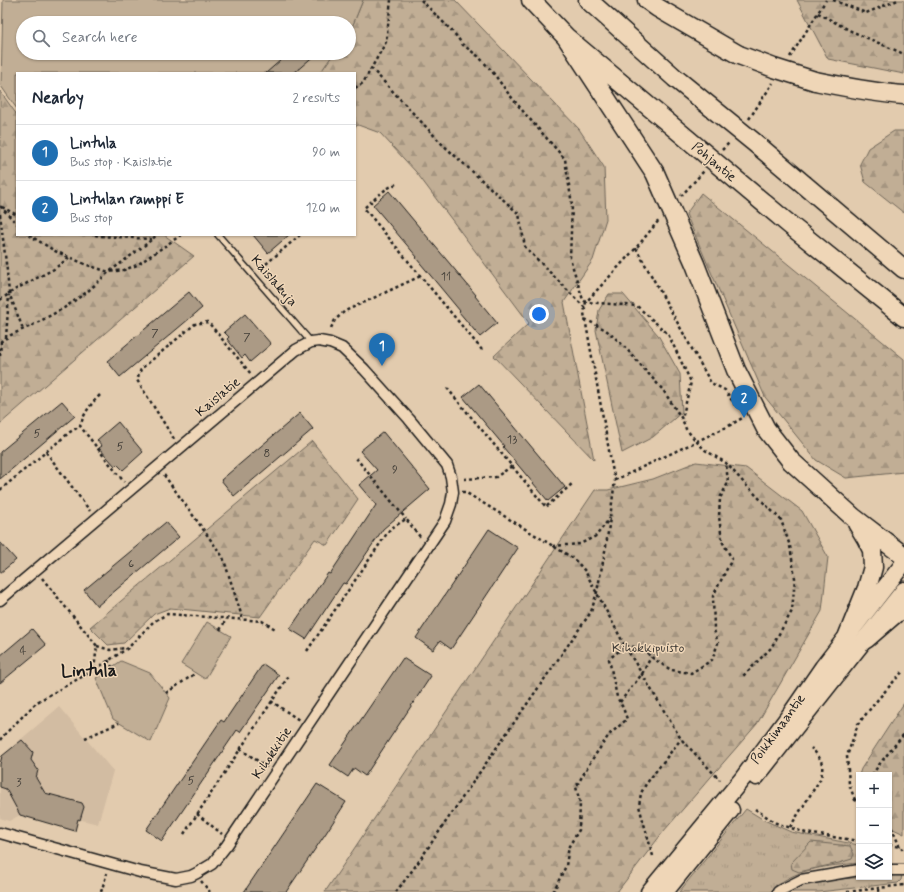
<!DOCTYPE html>
<meta charset="utf-8">
<style>
:root{--surface:#fff;--page:#f2f2f3;--text:#1f2937;--muted:#747a83;--line:#e0e1e3;--accent:#1f6fb2}
body{margin:0;font-family:Mynerve,sans-serif;background:var(--page);color:var(--text)}
.controls{position:absolute;right:12px;bottom:12px;display:grid;overflow:hidden;border-radius:0px;box-shadow:0 1px 3px #0004}
.controls button{width:36px;height:36px;display:grid;place-items:center;padding:0;border:0;border-bottom:1px solid var(--line);background:var(--surface);color:var(--text);font:20px sans-serif}
.you{position:absolute;left:539px;top:314px;width:14px;height:14px;margin:-10px;border:3px solid #fff;border-radius:50%;background:#1a73e8;box-shadow:0 0 0 6px #1a73e833}
.badge{display:grid;place-items:center;width:26px;height:26px;border-radius:50%;background:var(--accent);color:#fff;font-size:13px;font-weight:700}
.pin{position:absolute;translate:-50% -33px;filter:drop-shadow(0 1px 2px #0008)}
.pin::after{content:'';position:absolute;top:21px;width:14px;height:12px;background:inherit;clip-path:polygon(0 0,100% 0,50% 100%)}
.list{margin:0;padding:0;list-style:none}
h2{display:flex;justify-content:space-between;align-items:center;height:52px;margin:0;padding:0 16px;font-size:17px}
h2 small{font-size:13px;font-weight:400;color:var(--muted)}
.list li{display:grid;grid-template-columns:26px 1fr auto;gap:12px;align-items:center;box-sizing:border-box;height:56px;padding:0 16px;border-top:1px solid var(--line)}
.list b{display:block;font-size:15px;white-space:nowrap}
.list p{margin:0;font-size:13px;white-space:nowrap;color:var(--muted)}
.list em{font-size:13px;font-style:normal;color:var(--muted)}
.icon{flex:none;width:22px;height:22px;fill:none;stroke:currentColor;stroke-width:2;stroke-linecap:round;stroke-linejoin:round}
.map{position:relative;flex:none;width:904px;height:892px;overflow:hidden}
.search{position:absolute;background:var(--surface);box-shadow:0 1px 3px #0004;left:16px;top:16px;width:340px;height:44px;display:flex;align-items:center;gap:10px;box-sizing:border-box;padding:0 14px;border-radius:22px;color:var(--muted);font-size:15px}
.panel{position:absolute;background:var(--surface);box-shadow:0 1px 3px #0004;left:16px;top:72px;width:340px;height:164px;border-radius:0px}
.map>svg:first-child{display:block}
</style>
<div class="map">
<svg width="904" height="892" viewBox="0 0 904 892">
<defs>
<pattern id="grass-tufts" width="24" height="20" patternUnits="userSpaceOnUse"><rect width="24" height="20" fill="#c1ae95"/><path d="M3 7l-1-3M5 7V3M7 7l1-3M15 17l-1-3M17 17v-4M19 17l1-3" fill="none" stroke="#a59580"/></pattern>
<pattern id="forest-firs" width="22" height="20" patternUnits="userSpaceOnUse"><rect width="22" height="20" fill="#c1ae95"/><path d="M5 1l3.5 6h-7zM16 11l3.5 6h-7z" fill="#a59580"/></pattern>
</defs>
<rect width="100%" height="100%" fill="#e2cbae"/>
<filter id="ink" filterUnits="userSpaceOnUse"><feTurbulence type="fractalNoise" baseFrequency=".025" numOctaves="2"/><feDisplacementMap in="SourceGraphic" scale="8" xChannelSelector="R" yChannelSelector="G"/><feConvolveMatrix kernelMatrix="1 2 1 2 8 2 1 2 1" color-interpolation-filters="sRGB"/></filter>
<g filter="url(#ink)">
<!-- built -->
<path fill="#d2bca2" d="M59,707L113,771L98,824L78,819L75,831L20,815L9,821L0,818V757Z"/>
<!-- grass -->
<path fill="url(#grass-tufts)" stroke="#6e6558" d="M746,809L764,820L791,832L859,845V863C829,866 792,868 770,892H679Z
M902,875L901,880L898,883L819,892H790L807,884L836,879L870,877H889V876Z"/>
<!-- forest -->
<path fill="url(#forest-firs)" stroke="#6e6558" d="M363,0H455L579,129L604,167L606,219L593,260L564,302L594,460L494,356L529,323L416,172L380,133L358,125L355,127V73H320L334,53H349V31L352,27Z
M797,0H904V74L828,59Z
M0,91L17,115V235H164L194,256L0,424Z
M894,131H904V213L865,182L860,164L868,148Z
M701,193L904,359V472L846,478L816,460L765,397L686,214Z
M609,294H623L658,335L680,374L682,412L653,437L622,453L596,330L599,310Z
M312,441L358,499L327,545L315,539L260,617L170,608L154,614L124,643L108,645L90,627Z
M696,462L746,468L802,511L828,557L822,611L757,724L663,832L617,892H325L595,490H608L653,479Z
M904,703V834L889,827V775H859L861,769Z
M811,842L850,846L854,854L852,859L839,863L799,872L792,869L791,863Z"/>
<!-- green -->
<path fill="#c1ae95" stroke="#6e6558" d="M3,0H363L352,27L349,31V23H23V53H334L320,73H17V109L1,86Z
M207,622L231,636L205,679L181,664Z
M121,661L150,673L170,698L151,742L113,719L96,678Z"/>
<!-- building -->
<path fill="#ab9a85" stroke="#1c1c1c" d="M289,53H317L294,73H266Z
M389,191L476,295L475,296L497,323L480,337L459,312L460,311L416,258L417,257L373,205Z
M253,235H289L268,253Z
M189,292L202,308L120,377L107,361Z
M245,314L271,344L250,362L245,355L242,358L227,339L229,337L224,332Z
M479,384L565,487L548,501L503,447L504,446L463,397Z
M62,401L75,416L0,479V452Z
M300,413L313,429L234,496L221,480Z
M118,422L143,452L123,470L117,464L115,466L99,448L102,446L97,440Z
M383,432L430,489L383,529L346,584L343,583L306,639L290,629L328,573L330,574L376,505L359,485L377,470L360,451Z
M166,522L179,537L97,606L84,590Z
M489,529L518,548L451,649L440,641L433,650L416,638Z
M0,542L16,560L0,573Z
M32,629L46,645L0,683V656Z
M403,658L431,676L365,776L354,768L348,777L330,765Z
M263,664L279,675L240,732L237,730L162,841L146,830L221,720L224,722Z
M22,740L33,752L31,760L38,770L36,778L45,793L82,803L84,807L80,820L78,819L75,831L20,815L6,789L0,787V764L2,756Z
M317,784L346,802L326,833L286,892H244Z"/>
<g fill="none" stroke-linecap="round" stroke-linejoin="round">
<!-- service casing -->
<g stroke="#1c1c1c" stroke-width="8">
<path id="service" d="M218,235L311,342"/>
</g>
<!-- minor casing -->
<g stroke="#1c1c1c" stroke-width="13">
<path id="minor" d="M0,600L296,350L311,342L319,341L330,343L342,348L364,369L409,419L447,465L451,477L453,492L451,504L445,521L227,845L212,864L197,873L191,876L176,879L140,872L0,833
M889,870H904
M778,892L781,890L801,880L859,870"/>
</g>
<!-- primary casing -->
<g stroke="#1c1c1c" stroke-width="19">
<path id="primary" d="M756,777L904,590
M649,892L743,778L792,712L823,667L904,563
M665,892L731,810"/>
</g>
<!-- motorway casing -->
<g stroke="#1c1c1c" stroke-width="21">
<path id="motorway" d="M531,0L566,37L790,225L904,317
M588,0L675,78L755,143L904,269
M647,0L658,8L739,55
M566,37L655,173L695,264L736,370L766,429L791,461L853,517L904,556
M815,81C845,87 874,93 904,95
M848,635L867,588L873,567L872,550L866,538L857,523
M866,639L896,613L904,610"/>
</g>
<!-- path -->
<path stroke="#1c1c1c" stroke-width="2.5" stroke-dasharray="3 3" stroke-linecap="butt" d="M421,0L454,33L463,45L478,56L491,70L508,93L527,116L565,159L572,205L570,258L583,300L586,302L637,306L668,334L691,382L682,419
M833,0L866,13L898,0
M818,13L851,31L904,54
M790,57L826,0
M371,68L442,144L519,214L525,247L585,308
M355,88L363,83L386,42L391,0
M749,119L773,83
M722,150L730,142
M396,184L386,189L364,208L482,350
M681,196L704,171
M0,206L17,224
M2,207L17,215
M0,214L7,271L9,293L23,329
M29,235L55,251L87,265L109,272L145,245L157,235
M95,235L99,236L152,239
M636,248L711,383L725,390L735,405
M266,264L300,235
M0,300L16,289L54,269L70,257
M585,319L606,330L623,345L663,390L682,419L686,429L696,441L705,450L726,463L745,484L781,520L790,546L795,578L792,611L771,648L742,677
M331,328L335,320L345,311L421,276
M6,338L9,295
M0,342L11,335L33,325L64,308L87,292L109,272L124,270L137,265L181,235
M0,356L1,341
M447,388L546,507L573,483
M100,395C89,406 85,412 80,426L124,482
M174,439L137,380L141,369L195,324L208,322L251,374
M46,452L90,511
M356,458L406,519
M164,475L223,557L243,620
M464,479L496,477L512,466
M615,480L727,427L744,417
M0,490L70,432L80,426
M462,492H465L571,557L578,563L585,571L625,646L681,739L720,780
M553,546L580,544L596,536L610,518
M42,578L97,646L94,669
M220,630L227,618
M97,646L110,650L126,648
M307,651L390,529L406,519L421,538
M108,660L112,667
M166,693L196,673
M271,701L299,720
M620,702L642,674L651,657
M85,738L119,723
M0,740L3,736L37,702L94,670L128,648L153,622L167,614L262,621L277,630
M240,749L267,767
M872,775L881,762L904,734
M859,794L855,800L859,802
M855,800L849,784L847,756L858,724L879,698L904,670
M755,809L776,823L806,833L859,841
M197,814L222,834
M889,822L900,847
M790,827L821,778C824,763 822,759 811,748
M184,834L290,674
M889,845L900,847L904,851
M653,856L639,806L641,793L646,784L681,739
M201,881L210,892
M101,892L107,873
M396,892L417,864L495,750L591,612L597,592L606,546L610,518L615,480L612,467L584,313L586,302L636,248L660,219
M553,892L566,866L569,846L579,830L580,803L576,787L591,761L609,735L627,719L623,708L617,697L609,659L625,646L643,648L651,657L671,670L691,673L712,660L718,643L714,630L713,596L732,559L722,541L719,516L720,498L728,483L726,463
M847,892L879,888L904,885
M879,892V888"/>
<!-- service -->
<use href="#service" stroke="#efd6b7" stroke-width="5"/>
<!-- minor -->
<use href="#minor" stroke="#efd6b7" stroke-width="10"/>
<!-- primary -->
<use href="#primary" stroke="#efd6b7" stroke-width="16"/>
<!-- motorway -->
<use href="#motorway" stroke="#efd6b7" stroke-width="18"/>
<!-- motorway-bridge casing -->
<g stroke="#1c1c1c" stroke-width="21" stroke-linecap="butt">
<path id="motorway-bridge" d="M739,55L774,68L815,81"/>
</g>
<!-- motorway-bridge -->
<use href="#motorway-bridge" stroke="#efd6b7" stroke-width="18"/>
</g>
</g>
<g text-anchor="middle" dominant-baseline="central" stroke-width="3" stroke-linejoin="round" paint-order="stroke">
<!-- number labels -->
<g font-size="12" fill="#403c36">
<text x="446" y="277">11</text>
<text x="155" y="334">7</text>
<text x="247" y="338">7</text>
<text x="37" y="434">5</text>
<text x="512" y="440">13</text>
<text x="120" y="447">5</text>
<text x="267" y="454">8</text>
<text x="395" y="470">9</text>
<text x="131" y="564">6</text>
<text x="23" y="651">4</text>
<text x="191" y="781">5</text>
<text x="19" y="783">3</text>
</g>
<!-- street labels -->
<g font-size="14" fill="#1c1c1c" stroke="#efd6b7">
<text transform="translate(714 162) rotate(40)">Pohjantie</text>
<text transform="translate(274 281) rotate(49)">Kaislakuja</text>
<text transform="translate(218 397) rotate(-40)">Kaislatie</text>
<text transform="translate(778 729) rotate(-54)">Poikkimaantie</text>
<text transform="translate(272 753) rotate(-56)">Kihokkitie</text>
</g>
<!-- park labels -->
<g font-size="14" fill="#45403a" stroke="#efd6b7">
<text x="648" y="648">Kihokkipuisto</text>
</g>
<!-- district labels -->
<g font-size="18" font-weight="bold" fill="#1c1c1c" stroke="#efd6b7">
<text x="89" y="671">Lintula</text>
</g>
</g>
</svg>
<div class="controls">
<button>+</button>
<button>−</button>
<button><svg class="icon" aria-label="layers" viewBox="0 0 24 24"><path d="M12 4l9 5-9 5-9-5zM3 14l9 5 9-5"/></svg></button>
</div>
<div class="you"></div>
<div class="pin badge" style="left:382px;top:366px">1</div>
<div class="pin badge" style="left:744px;top:418px">2</div>
<div class="search"><svg class="icon" aria-label="search" viewBox="0 0 24 24"><circle cx="10" cy="10" r="6"/><path d="M15 15l6 6"/></svg>Search here</div>
<section class="panel">
<h2>Nearby<small>2 results</small></h2>
<ul class="list">
<li><span class="badge">1</span><div><b>Lintula</b><p>Bus stop · Kaislatie</p></div><em>90 m</em></li>
<li><span class="badge">2</span><div><b>Lintulan ramppi E</b><p>Bus stop</p></div><em>120 m</em></li>
</ul>
</section>
</div>
